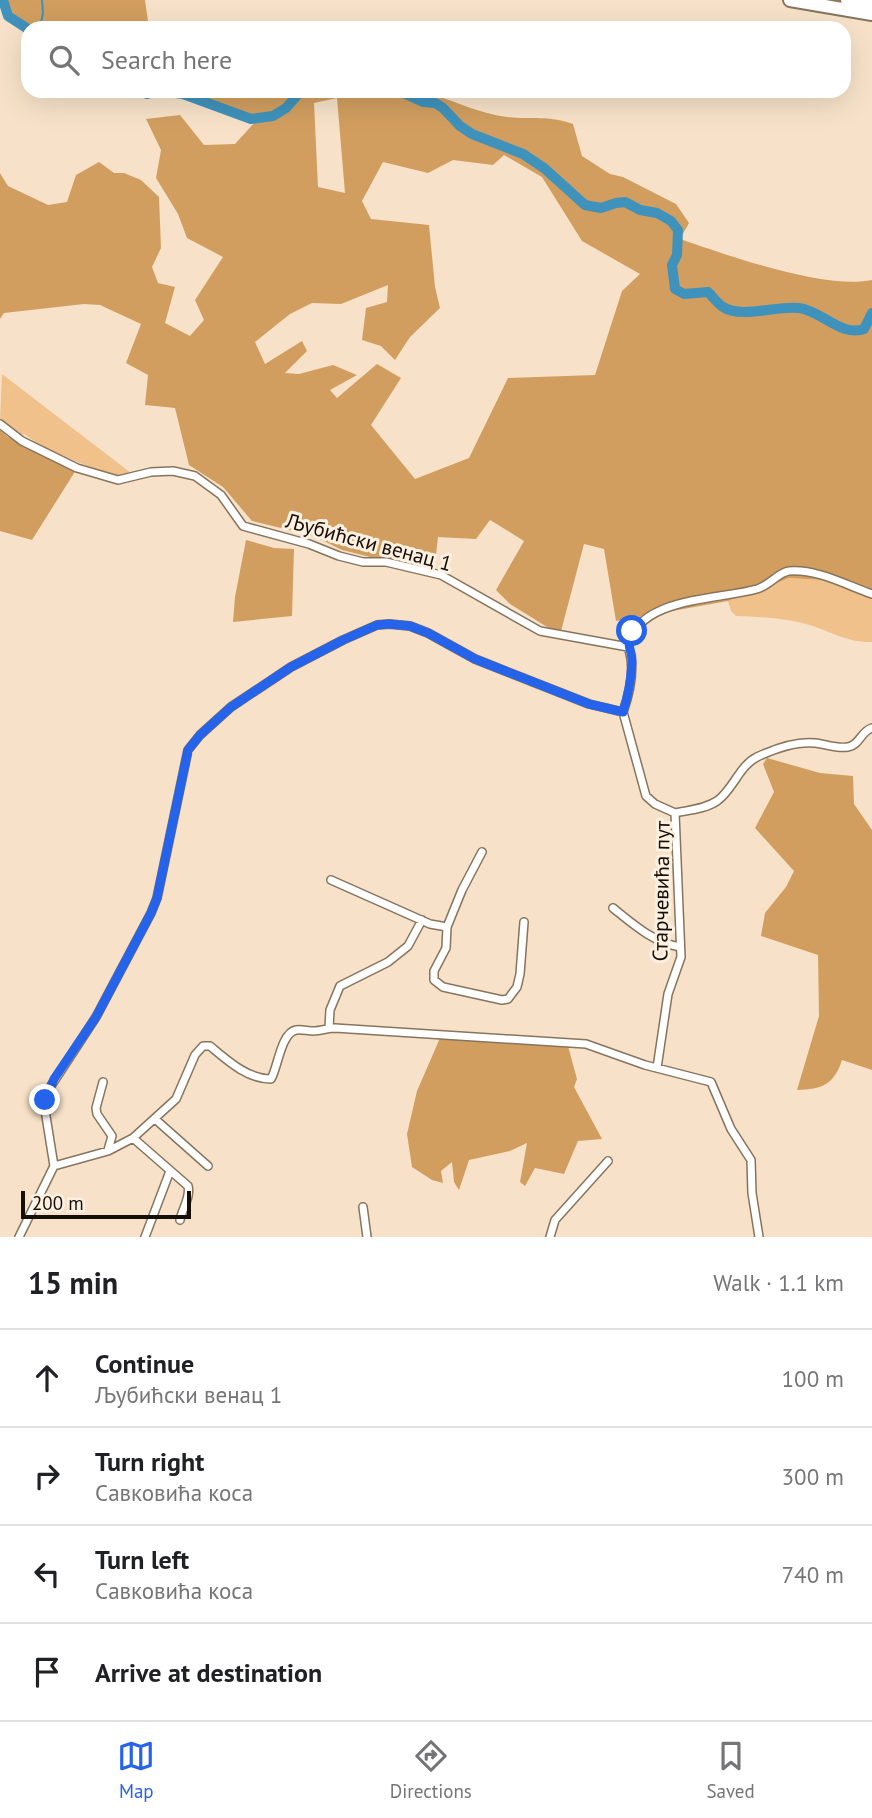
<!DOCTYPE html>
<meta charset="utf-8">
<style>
:root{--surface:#fff;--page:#f6f6f6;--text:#202124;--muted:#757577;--line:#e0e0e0;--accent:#2563eb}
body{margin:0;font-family:"PT Sans",sans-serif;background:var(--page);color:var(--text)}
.scale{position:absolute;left:21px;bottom:18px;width:170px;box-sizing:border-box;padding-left:7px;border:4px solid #160f07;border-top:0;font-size:19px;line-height:24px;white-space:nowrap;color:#160f07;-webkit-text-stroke:5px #fdf0e1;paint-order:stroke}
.stop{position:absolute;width:21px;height:21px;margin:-16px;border:5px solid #2563eb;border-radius:50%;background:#fff}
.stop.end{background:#2563eb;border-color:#fff;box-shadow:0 2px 7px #0008}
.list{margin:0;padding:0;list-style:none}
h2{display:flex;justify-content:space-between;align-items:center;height:91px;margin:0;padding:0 28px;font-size:30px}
h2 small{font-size:23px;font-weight:400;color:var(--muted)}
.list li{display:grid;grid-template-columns:46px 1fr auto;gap:21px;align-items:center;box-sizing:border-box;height:98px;padding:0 28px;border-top:2px solid var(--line)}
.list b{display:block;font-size:26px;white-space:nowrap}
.list p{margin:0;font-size:23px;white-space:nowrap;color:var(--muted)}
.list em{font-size:23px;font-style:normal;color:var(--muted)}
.icon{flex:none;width:38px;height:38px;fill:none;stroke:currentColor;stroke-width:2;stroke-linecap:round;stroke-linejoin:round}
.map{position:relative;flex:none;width:872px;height:1237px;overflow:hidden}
.search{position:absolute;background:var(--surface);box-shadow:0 7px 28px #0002;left:21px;right:21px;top:21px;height:77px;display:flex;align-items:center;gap:18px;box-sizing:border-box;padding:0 24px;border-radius:21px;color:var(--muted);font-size:26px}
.sheet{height:483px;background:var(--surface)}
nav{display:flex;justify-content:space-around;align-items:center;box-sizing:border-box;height:98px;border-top:2px solid var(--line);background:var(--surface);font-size:19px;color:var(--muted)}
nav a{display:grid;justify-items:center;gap:4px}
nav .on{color:var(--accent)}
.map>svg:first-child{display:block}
</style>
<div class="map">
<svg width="872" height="1237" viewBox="0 0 872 1237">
<rect width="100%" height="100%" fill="#f7e2c9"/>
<!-- green -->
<path fill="#f0c18a" d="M2,374L131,473L129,476L118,479L43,447L24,434L19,435L0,421Z
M788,578L823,580L872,596V642C847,642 836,634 813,626C788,618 762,617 736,616L731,611L728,601Z"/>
<!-- forest -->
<path fill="#d19e5f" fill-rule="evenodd" d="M0,0H145L149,28H30L0,6Z
M143,91H432V94C456,102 482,114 507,117C532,120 547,115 573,124L582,156L610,174L623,177L676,204L689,223L680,239C727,255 824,290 872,280V596L823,580L789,578L728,601L616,621L604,549L584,544L560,635L510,604L496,590L524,541L490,520L476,539L438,537L435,563L374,558L342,550L314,536L252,521L223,487L189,465L175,408L145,405L148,375L126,363L141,324L100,305L84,304L4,313L0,319V173L8,186L48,205L67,202L76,175L99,162L114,173H124L141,180L159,197L161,248L152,267L158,283L175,287L165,323L190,336L204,320L195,300L223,257L187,238L178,214L156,178L161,150L146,119L180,115L204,145L235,144L255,122L226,114L174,94ZM337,98L345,193L318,187L314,103ZM504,155L542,177L582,241L640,274L622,291L595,375L508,378L469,458L415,479L371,425L401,378L377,364L337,398L330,390L357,375L333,365L299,374L285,373L307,351L302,341L265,364L255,342L290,314L312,303L341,304L388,285L387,302L366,308L362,340L381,346L395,360L410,337L440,308L435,287L429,225L371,219L362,201L383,162L428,173L453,160L493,165Z
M0,430L8,437L76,470L32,540L0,531Z
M246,540L274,548L294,549L292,616L233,622L235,597Z
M767,758L820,773L853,776L854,804L872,830V1070L842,1060C834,1085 822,1089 797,1090L819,1016L818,955L761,936L765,913L786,887L794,871L755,828L774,792L763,764Z
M440,1038L568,1046L577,1079L574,1087L602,1139L578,1141L564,1174L535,1168L525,1186L520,1182L527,1143L510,1151L469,1160L459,1190L454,1182L452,1162L441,1171L443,1183L432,1180L412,1167L407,1134L417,1091Z"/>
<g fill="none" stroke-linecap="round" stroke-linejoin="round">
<!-- stream -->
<path stroke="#3f92bb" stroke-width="2" d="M40,28L43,13L42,0"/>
<!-- river -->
<path stroke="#3f92bb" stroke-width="10" d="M3,0L8,16L28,29
M144,91L147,94L156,91
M160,91L183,94L251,119L273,116L286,108L301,91
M399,91L423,102L435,103L443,108L460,126L472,134L523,154L544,168L585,205L601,208L616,203L625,202L640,210L657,213L671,221L678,230L677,255L672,265L675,289L684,294L708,292C713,297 717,303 723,307C741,319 778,305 799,308C822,311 841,337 864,329L872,313"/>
<!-- minor casing -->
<g stroke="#87745d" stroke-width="10">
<path id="minor" d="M0,424L22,441L77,468L118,480L151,472L173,471L195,476L221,495L243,526L309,544L339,556L363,562H386L441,575L540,631L628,647C637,597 717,600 757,589C770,585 779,572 789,571C818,569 846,585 872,594
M623,712L646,796L655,804L675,813
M623,712C630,692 636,668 628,647
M675,813C689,810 705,809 717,801C733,790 739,766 757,757C774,749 797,741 815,743C826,744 836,749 848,747C860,745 861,731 872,728
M331,880L430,924L447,927L446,948L434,971V980L443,987L502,1000L508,999L517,987L520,974L524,922
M613,908C634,925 653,942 680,947
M447,927L462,890L482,852
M329,1028L330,1010L340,986L388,962L408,946L422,920
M657,1068L668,994L681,957L675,813
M103,1082L96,1108L97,1114L112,1136L108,1150
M155,1119L208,1166
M133,1138L188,1186C191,1197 182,1209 180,1220
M54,1166L108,1151L133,1138L176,1099L195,1055L203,1046H210C227,1060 247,1079 271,1079C278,1067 281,1033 296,1030C301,1029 308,1031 313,1031C321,1031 328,1028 335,1028L586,1044L645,1065L711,1082L731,1129L751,1160L752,1193L759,1237
M363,1207L367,1237
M19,1237L54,1166L45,1110L47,1092L96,1017L151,913L157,898L188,750L200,735L231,707L291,667L343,640L377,625L389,624L410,626L428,633L475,659L589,704L623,712
M145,1237L170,1171
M550,1237L555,1220L608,1161"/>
</g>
<!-- motorway casing -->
<g stroke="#87745d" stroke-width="16">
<path id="motorway" d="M790,0L872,14
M847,0L872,4"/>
</g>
<!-- minor -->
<use href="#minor" stroke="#fff" stroke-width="7"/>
<!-- motorway -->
<use href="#motorway" stroke="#fff" stroke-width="12"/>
</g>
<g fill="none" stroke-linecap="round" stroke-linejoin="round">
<!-- route -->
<path stroke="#2563eb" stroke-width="9" d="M45,1100L54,1079L96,1017L151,913L157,898L188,750L200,735L231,707L291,667L343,640L377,625L389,624L410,626L428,633L475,659L589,704L623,712C628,696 631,680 632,663C633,648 625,650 632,631"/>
</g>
<g text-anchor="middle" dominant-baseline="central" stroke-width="6" stroke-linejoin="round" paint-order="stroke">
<!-- street labels -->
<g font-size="21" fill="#160f07" stroke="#fdf0e1">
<text transform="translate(369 542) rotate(15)">Љубићски венац 1</text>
<text transform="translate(661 891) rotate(-89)">Старчевића пут</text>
</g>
</g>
</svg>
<div class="scale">200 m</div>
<div class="stop" style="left:632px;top:631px"></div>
<div class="stop end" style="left:45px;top:1100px"></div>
<div class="search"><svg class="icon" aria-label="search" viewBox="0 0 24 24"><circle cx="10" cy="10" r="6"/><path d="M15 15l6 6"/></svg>Search here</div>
</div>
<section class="sheet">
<h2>15 min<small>Walk · 1.1 km</small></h2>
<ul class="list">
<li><svg class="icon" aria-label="ahead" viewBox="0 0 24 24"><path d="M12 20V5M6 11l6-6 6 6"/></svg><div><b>Continue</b><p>Љубићски венац 1</p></div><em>100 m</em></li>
<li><svg class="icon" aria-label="right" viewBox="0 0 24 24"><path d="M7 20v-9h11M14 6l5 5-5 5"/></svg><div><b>Turn right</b><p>Савковића коса</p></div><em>300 m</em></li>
<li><svg class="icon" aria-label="left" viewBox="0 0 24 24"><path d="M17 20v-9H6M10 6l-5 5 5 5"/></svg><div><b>Turn left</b><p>Савковића коса</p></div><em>740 m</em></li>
<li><svg class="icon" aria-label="arrive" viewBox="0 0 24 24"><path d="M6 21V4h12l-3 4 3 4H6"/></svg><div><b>Arrive at destination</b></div></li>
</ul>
</section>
<nav>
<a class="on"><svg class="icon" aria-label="map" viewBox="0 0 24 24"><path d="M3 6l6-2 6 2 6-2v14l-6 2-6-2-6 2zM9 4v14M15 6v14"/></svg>Map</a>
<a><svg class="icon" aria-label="directions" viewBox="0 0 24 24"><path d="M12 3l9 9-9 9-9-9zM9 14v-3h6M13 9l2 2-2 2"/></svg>Directions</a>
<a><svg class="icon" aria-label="saved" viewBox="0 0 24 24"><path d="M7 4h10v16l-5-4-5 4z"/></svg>Saved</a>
</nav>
